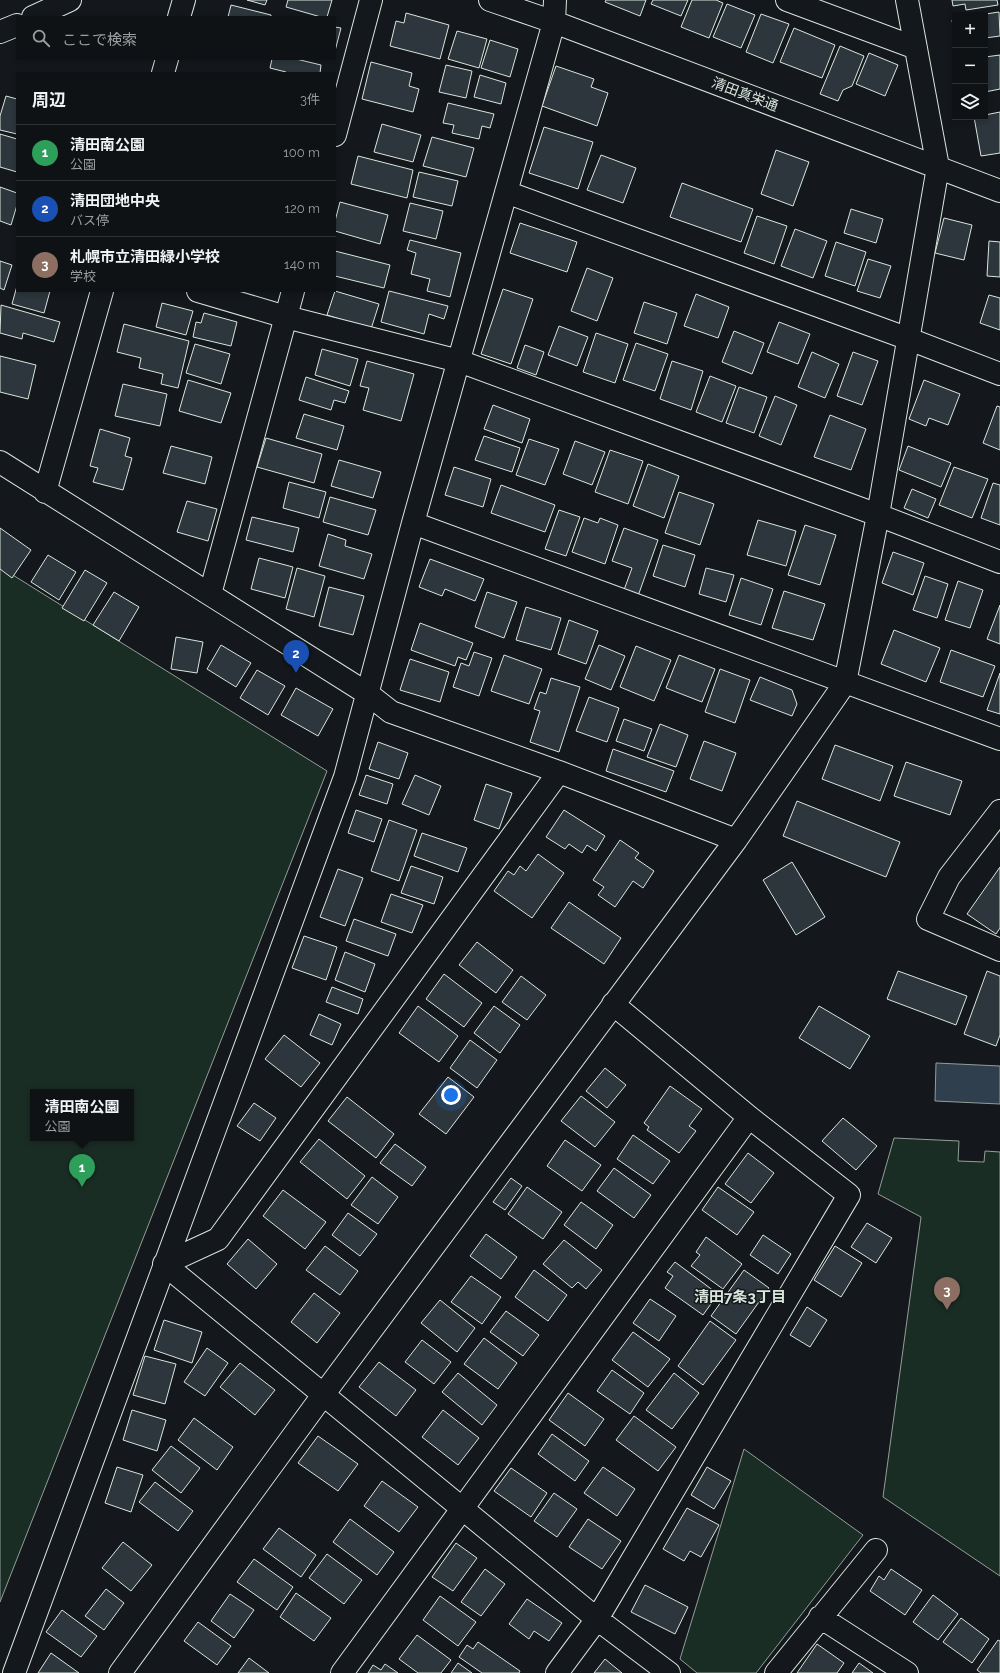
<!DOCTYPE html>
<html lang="ja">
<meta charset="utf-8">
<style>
:root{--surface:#0f1215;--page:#181b1e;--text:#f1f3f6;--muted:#9b9ea0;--line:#2f3234;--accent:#1a73e8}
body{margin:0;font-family:Raleway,"Noto Sans JP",sans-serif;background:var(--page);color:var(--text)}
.controls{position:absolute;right:12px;top:12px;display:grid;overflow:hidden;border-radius:0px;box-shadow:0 2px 6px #0003}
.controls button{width:36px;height:36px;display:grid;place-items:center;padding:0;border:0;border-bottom:1px solid var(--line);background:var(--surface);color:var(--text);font:20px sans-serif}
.you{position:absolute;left:451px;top:1095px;width:14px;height:14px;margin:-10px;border:3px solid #fff;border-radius:50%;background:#1a73e8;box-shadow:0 0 0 6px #1a73e833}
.badge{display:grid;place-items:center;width:26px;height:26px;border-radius:50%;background:var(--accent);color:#fff;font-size:13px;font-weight:700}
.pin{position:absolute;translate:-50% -33px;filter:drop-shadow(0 1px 2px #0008)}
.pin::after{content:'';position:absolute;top:21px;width:14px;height:12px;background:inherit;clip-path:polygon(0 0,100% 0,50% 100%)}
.popup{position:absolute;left:30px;top:1089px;width:104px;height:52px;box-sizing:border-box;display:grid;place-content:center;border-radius:0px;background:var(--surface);filter:drop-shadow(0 1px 3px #0005);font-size:13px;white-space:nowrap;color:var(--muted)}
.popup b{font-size:15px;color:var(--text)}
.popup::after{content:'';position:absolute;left:50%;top:100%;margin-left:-8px;border:8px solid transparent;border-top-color:var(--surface)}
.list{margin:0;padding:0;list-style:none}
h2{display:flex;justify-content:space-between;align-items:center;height:52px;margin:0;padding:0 16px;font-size:17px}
h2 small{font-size:13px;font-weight:400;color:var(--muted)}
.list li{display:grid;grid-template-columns:26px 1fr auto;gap:12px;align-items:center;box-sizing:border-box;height:56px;padding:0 16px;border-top:1px solid var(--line)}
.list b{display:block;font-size:15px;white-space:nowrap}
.list p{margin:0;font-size:13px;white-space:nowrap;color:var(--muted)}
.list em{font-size:13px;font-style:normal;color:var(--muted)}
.icon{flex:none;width:22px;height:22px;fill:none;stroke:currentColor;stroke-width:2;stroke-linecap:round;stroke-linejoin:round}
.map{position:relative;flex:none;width:1000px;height:1673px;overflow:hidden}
.search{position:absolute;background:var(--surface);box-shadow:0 2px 6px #0003;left:16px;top:16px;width:320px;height:44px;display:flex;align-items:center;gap:10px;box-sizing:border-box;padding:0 14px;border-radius:0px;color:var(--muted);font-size:15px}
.panel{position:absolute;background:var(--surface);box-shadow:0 2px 6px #0003;left:16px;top:72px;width:320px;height:220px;border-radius:0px}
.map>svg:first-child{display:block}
</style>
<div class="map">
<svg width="1000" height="1673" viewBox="0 0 1000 1673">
<rect width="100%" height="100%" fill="#14181c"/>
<!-- green -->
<path fill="#1a2d24" stroke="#939e99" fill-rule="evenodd" d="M0,567L327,771L0,1602ZM33,1092H131V1138H33Z
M894,1138L959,1141L958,1161L984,1162L985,1151L1000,1152V1576L883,1497L921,1217L878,1194Z
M744,1449L863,1535L756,1673H697L680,1659Z"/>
<!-- water -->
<path fill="#2f3f4d" stroke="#939e99" d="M936,1063L1000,1066V1104L935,1101Z"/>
<!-- building -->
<path fill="#2c363c" stroke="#d8e6dc" d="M247,0H267L265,5Z
M288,0H332L327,17H321L286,7Z
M606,0H646L640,16L605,2Z
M653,0H688L681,16L651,4Z
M692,0H716L723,3L709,38L681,27Z
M952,0H997L998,5L966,10L965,4L953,6Z
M727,4L755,15L741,48L713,37Z
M231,5L271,15V17H228Z
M999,12L1000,36L985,38V15H979Z
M406,13L449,25L440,59L390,46L396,21L404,23Z
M761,14L789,24L773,63L746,52Z
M955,19V38L952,20Z
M335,27L341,28L335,51Z
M794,28L835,45L822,78L780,62Z
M457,31L487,39L479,68L448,59Z
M490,40L518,49L510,77L481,68Z
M840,46L864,56L852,86L843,90L838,101L820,94Z
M869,53L898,65L885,96L856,84Z
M1000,55V89L985,92V57Z
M272,59H296L321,65L320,73H286V72L270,68Z
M371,62L412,73L409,86L419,89L413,112L362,99Z
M446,65L472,71L466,98L439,92Z
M556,66L594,79L591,87L608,93L597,126L542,106Z
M480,75L506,83L501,104L474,97Z
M6,96L17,99V134L0,130V116Z
M448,103L494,114L490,128L482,126L479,139L452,133L454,125L443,123Z
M1000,112V153L981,156L974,117H985V115Z
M382,124L421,135L413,162L374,152Z
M544,127L593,142L578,189L529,173Z
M0,134L17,139V172L0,167Z
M432,137L474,148L466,177L423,166Z
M776,150L809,162L793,206L761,194Z
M601,155L636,168L623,203L587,190Z
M358,156L413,170L407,198L351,184Z
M419,172L458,181L452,206L413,197Z
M682,183L753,209L741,242L670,217Z
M0,187L17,193V205L11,225L0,221Z
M340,202L388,215L380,244L335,231V221Z
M410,203L443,211L436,239L403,231Z
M851,209L883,219L876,243L844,233Z
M757,216L787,226L774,264L744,253Z
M944,218L972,225L964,260L935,253Z
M520,223L577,242L567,272L510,253Z
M795,229L827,241L813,278L781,266Z
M410,240L461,253L450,297L427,291L430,279L411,274L416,253L407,250Z
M989,241L1000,242V277L987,276Z
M836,242L866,252L855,286L825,276Z
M335,251L390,265L384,288L335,276Z
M868,259L891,266L880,298L857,291Z
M0,261L12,265L4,290L0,288Z
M587,268L613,278L597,321L571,311Z
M17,286V291H50L44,313L12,304Z
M503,289L533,299L511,364L481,354Z
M335,291L379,304L371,329L327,315Z
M389,291L448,306L444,319L429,314L424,334L381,322Z
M696,294L729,307L718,338L684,326Z
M989,295L1000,298V330L980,323Z
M644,302L677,313L667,344L634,333Z
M162,303L193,311L186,335L156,327Z
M1,305L60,322L54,342L23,333L22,339L0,333Z
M204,313L237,322L231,346L193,337L196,322L201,323Z
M779,322L810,334L798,364L767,352Z
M124,324L189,341L178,388L161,384L163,374L139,368L141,358L117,352Z
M559,326L588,337L577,366L548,355Z
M734,331L764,343L752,374L722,362Z
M596,333L628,344L615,383L583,372Z
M636,343L668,354L655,391L623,380Z
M195,344L230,354L221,384L186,373Z
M525,345L544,352L536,375L517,368Z
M322,349L358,359L350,386L315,375Z
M812,352L839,364L825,398L798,387Z
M853,352L878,361L862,405L837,396Z
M0,356L36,365L28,399L0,392Z
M367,361L414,374L401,421L363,410L369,388L360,386Z
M672,361L703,371L691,410L660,399Z
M710,376L736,386L722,422L696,412Z
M306,377L349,391L345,403L334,400L331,410L299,400Z
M188,380L231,393L221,423L179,411Z
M924,380L960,394L948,425L929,418L926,426L909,419Z
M123,384L167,394L160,426L115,416Z
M739,387L767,397L754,433L726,423Z
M775,396L797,405L781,445L759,436Z
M493,405L530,419L522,443L484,429Z
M997,406L1000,407V450L983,443Z
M304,414L344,426L337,450L296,438Z
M830,415L866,429L851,470L814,457Z
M100,429L130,438L125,456L132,458L123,490L93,482L98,468L90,466Z
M484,436L520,448L512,472L475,460Z
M266,438L322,454L314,483L257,467Z
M529,439L559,449L545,485L516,475Z
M575,441L605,452L592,485L563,474Z
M171,446L212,457L205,484L163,473Z
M908,446L951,463L941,487L899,470Z
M610,450L643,461L628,504L595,492Z
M339,460L381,472L373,498L331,486Z
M648,464L679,476L664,518L633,506Z
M454,467L491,479L483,507L445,495Z
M954,467L988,479L972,518L939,505Z
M289,482L326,492L319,518L283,508Z
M993,483L1000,485V525L981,518Z
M501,485L555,505L545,532L491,513Z
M912,489L936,499L928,518L904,508Z
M679,492L714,504L700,545L665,533Z
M330,497L376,510L368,535L323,522Z
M187,501L217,509L208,541L177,532Z
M559,510L580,517L566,556L545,549Z
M252,517L299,528L293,552L246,540Z
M584,518L598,523L600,518L618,525L605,564L572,552Z
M758,520L796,531L786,566L747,555Z
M805,525L836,535L820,585L788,575Z
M0,528L31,550L12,578L0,569Z
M624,528L658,540L638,596L624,590L632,568L612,561Z
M328,534L346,540L345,546L372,554L364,579L319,566Z
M663,545L695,555L685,587L653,576Z
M893,552L924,563L913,595L882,583Z
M48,555L76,572L59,600L31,582Z
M259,558L293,567L285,598L251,589Z
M430,559L484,579L475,601L445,589L442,596L419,587Z
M297,568L325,576L314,617L286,609Z
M706,568L734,575L726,602L699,594Z
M85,570L107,583L84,621L62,608Z
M925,576L948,584L937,618L913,610Z
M741,578L773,589L761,625L729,615Z
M958,581L983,590L970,628L945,620Z
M329,587L364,596L353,635L319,626Z
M784,591L825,604L813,640L772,628Z
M114,592L139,607L119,641L93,625Z
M487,592L517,602L504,638L475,627Z
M1000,605V644L987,639Z
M526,607L561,618L551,650L516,640Z
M569,620L598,631L586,664L558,654Z
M420,623L473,643L466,660L458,657L455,666L411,650Z
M894,630L940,648L926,682L881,664Z
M176,637L203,642L197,673L171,669Z
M221,645L251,663L236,687L207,669Z
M599,645L625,656L611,690L585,679Z
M636,646L671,660L654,701L620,687Z
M951,650L995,666L983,697L940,682Z
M474,652L492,658L479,696L453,687L461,663L469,666Z
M504,655L542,669L529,704L491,691Z
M679,655L715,669L702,702L666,688Z
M410,659L449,672L440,702L400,690Z
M720,669L750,680L735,723L705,712Z
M257,670L285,686L268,715L240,698Z
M1000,673V714L987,710Z
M760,677L792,690L797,704L792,716L750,700Z
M551,678L580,687L559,752L530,742L540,711L534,709L540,692L546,694Z
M296,688L333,709L318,736L281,715Z
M589,697L619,708L607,742L576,731Z
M624,719L652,729L644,751L616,741Z
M660,724L688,735L676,767L647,757Z
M704,741L736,753L722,791L690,779Z
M378,742L408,753L399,779L369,769Z
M835,745L893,766L880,801L822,779Z
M613,749L674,771L666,792L606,771Z
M906,762L962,781L950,815L894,796Z
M366,775L393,784L387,804L359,795Z
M415,775L441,786L429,815L402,804Z
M486,784L512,793L499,829L474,820Z
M797,801L900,842L886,877L783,836Z
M356,810L382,819L374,842L348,833Z
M564,810L605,836L596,851L587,845L582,853L569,844L565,849L546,837Z
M389,820L417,830L399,881L371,871Z
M422,833L467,848L458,872L414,856Z
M620,840L639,853L635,858L654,871L643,888L633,881L615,907L598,895L604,887L593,880Z
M538,854L564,873L532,918L494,891L508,871L514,875L520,866L526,871Z
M792,862L825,917L796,935L763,880Z
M411,866L443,877L434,904L401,893Z
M1000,867V928L996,934L967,914Z
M338,869L363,878L345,926L320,917Z
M391,894L423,905L412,933L381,922Z
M569,902L621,938L604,964L551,928Z
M354,919L396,934L388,956L346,941Z
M304,936L337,947L326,980L292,968Z
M477,942L513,970L496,993L459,965Z
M345,952L375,964L365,992L335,980Z
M898,971L967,996L956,1025L887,999Z
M987,971L1000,976V1035L996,1046L964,1034Z
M444,974L482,1003L464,1027L426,999Z
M521,976L546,995L527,1020L502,1002Z
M332,987L363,999L358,1014L326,1002Z
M418,1006L458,1036L439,1062L399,1033Z
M494,1006L520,1025L500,1053L474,1033Z
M819,1006L870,1036L850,1069L799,1038Z
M319,1014L341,1024L332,1045L310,1035Z
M284,1035L320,1063L301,1087L265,1059Z
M470,1040L497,1060L477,1088L450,1068Z
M605,1068L626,1085L607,1108L586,1091Z
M448,1077L474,1097L446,1134L419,1114Z
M670,1086L702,1109L689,1126L696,1131L679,1153L647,1130L649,1127L644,1123Z
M581,1096L615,1122L595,1147L561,1121Z
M347,1097L394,1134L376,1158L328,1121Z
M254,1103L276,1118L260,1141L237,1126Z
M843,1118L877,1146L856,1170L822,1141Z
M633,1135L670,1161L653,1184L617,1159Z
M319,1139L365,1176L347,1199L300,1162Z
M565,1140L601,1165L582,1191L547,1166Z
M395,1144L426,1167L412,1186L380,1163Z
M748,1153L774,1173L751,1203L725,1184Z
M614,1168L651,1195L634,1218L597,1191Z
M372,1177L398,1197L378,1224L351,1205Z
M511,1178L522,1186L505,1210L493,1202Z
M527,1187L562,1212L543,1239L508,1214Z
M718,1187L754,1212L737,1235L702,1210Z
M283,1190L326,1222L305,1249L263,1216Z
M581,1202L613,1225L596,1249L564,1225Z
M348,1213L377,1234L360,1256L332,1235Z
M867,1223L892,1238L876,1263L851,1247Z
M486,1234L517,1257L501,1279L470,1256Z
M763,1235L791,1254L778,1274L750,1255Z
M706,1237L742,1264L723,1289L691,1266L700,1255L696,1252Z
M248,1239L277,1264L256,1289L227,1264Z
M564,1240L602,1270L586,1289L578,1282L572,1288L543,1264Z
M325,1246L358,1271L340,1295L306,1270Z
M835,1246L862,1263L841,1297L814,1280Z
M675,1262L718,1294L703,1315L665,1288L673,1276L667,1272Z
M534,1270L567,1295L548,1321L515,1297Z
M744,1270L769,1288L736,1334L711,1316Z
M471,1276L501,1297L482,1324L451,1302Z
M314,1293L340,1313L317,1343L291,1322Z
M650,1299L676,1316L659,1341L633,1323Z
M440,1300L475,1328L457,1352L421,1323Z
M807,1307L827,1320L810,1347L790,1335Z
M506,1311L539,1335L523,1356L490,1332Z
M164,1320L202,1332L192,1363L154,1350Z
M710,1321L736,1340L703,1385L678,1366Z
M633,1332L670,1359L648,1387L612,1360Z
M484,1338L517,1363L498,1389L464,1364Z
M422,1340L451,1362L434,1384L405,1362Z
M207,1348L228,1363L205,1396L184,1382Z
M145,1356L176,1364L165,1404L133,1395Z
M379,1362L416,1390L396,1416L359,1387Z
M240,1363L275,1390L255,1415L220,1387Z
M612,1370L644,1393L630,1414L597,1391Z
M458,1373L497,1405L482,1425L442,1392Z
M674,1373L699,1393L672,1429L646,1410Z
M568,1393L604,1419L585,1446L549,1420Z
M132,1410L166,1420L157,1451L123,1440Z
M443,1410L479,1438L458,1465L422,1437Z
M634,1416L676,1447L658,1471L616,1440Z
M194,1418L233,1447L217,1470L178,1440Z
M552,1434L589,1461L575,1481L538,1454Z
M318,1436L358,1464L338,1491L298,1463Z
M171,1446L200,1468L181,1493L152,1470Z
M117,1467L143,1475L131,1512L105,1503Z
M603,1467L635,1489L617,1516L584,1493Z
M707,1467L731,1481L714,1509L691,1495Z
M511,1468L547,1493L531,1517L494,1491Z
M382,1481L418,1507L399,1532L364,1506Z
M155,1482L193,1511L178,1531L139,1502Z
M554,1493L577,1509L557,1537L534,1521Z
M687,1508L719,1525L701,1557L690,1551L684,1561L663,1549Z
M350,1519L394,1552L377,1575L333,1542Z
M588,1519L621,1541L602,1569L569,1547Z
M279,1528L316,1555L301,1577L263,1549Z
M123,1542L152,1565L131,1591L102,1568Z
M456,1543L477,1558L453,1591L432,1577Z
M327,1554L362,1580L344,1604L309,1578Z
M254,1559L293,1587L277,1610L237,1582Z
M485,1569L505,1584L481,1616L461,1602Z
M891,1569L922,1590L905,1615L870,1591L879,1576L884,1580Z
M645,1585L688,1607L675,1634L631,1612Z
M106,1589L124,1603L104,1630L85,1616Z
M296,1593L331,1618L314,1641L280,1617Z
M230,1594L254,1610L234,1638L211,1621Z
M933,1595L958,1614L938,1640L913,1622Z
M440,1596L476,1622L458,1646L423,1620Z
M527,1599L562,1623L549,1641L534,1631L529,1639L509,1624Z
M62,1610L97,1636L81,1657L46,1632Z
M961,1618L989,1639L972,1663L943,1642Z
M198,1622L231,1646L217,1665L184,1641Z
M417,1635L451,1660L441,1673H418L399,1659Z
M998,1640L1000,1641V1673H981L977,1670Z
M478,1642L520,1671L519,1673H482L459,1657L467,1645L473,1649Z
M817,1644L844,1663L837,1673H797Z
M51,1653L79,1673H38Z
M249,1658L269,1673H238Z
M605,1659L622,1673H594Z
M458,1663L472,1673H451Z
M859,1663L873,1673H852Z
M385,1664L398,1673H368L373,1665L381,1670Z"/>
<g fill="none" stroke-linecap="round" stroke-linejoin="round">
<!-- minor casing -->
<g stroke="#d8e6dc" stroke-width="24">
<path id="minor" d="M490,0L554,22L1000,191
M787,0L916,48
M33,17L70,0
M179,17L184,0
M0,32L17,25
M163,73L167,59
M335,135L371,0
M506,192L909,339L1000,374
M198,291L286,317L459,361L878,515L1000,562
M0,462L368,694L391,712L559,772L736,840
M45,492L102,291
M413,523L1000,739
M210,594L293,291
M559,772L218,1239L164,1264L597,1619L669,1673
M1000,811L949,877L928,919L1000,950
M820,1617L907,1673
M14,1673L345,777L413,523L554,22L555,0
M120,1673L323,1395L736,840L845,683L878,515L938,167L907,0
M342,1673L749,1117
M557,1673L597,1619L849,1195L749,1117L613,1004
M776,1673L876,1550"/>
</g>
<!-- minor -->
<use href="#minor" stroke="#14181c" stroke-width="22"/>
</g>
<g text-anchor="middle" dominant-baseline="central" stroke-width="3" stroke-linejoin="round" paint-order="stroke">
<!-- street labels -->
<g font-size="14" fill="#d8e6dc" stroke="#14181c">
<text transform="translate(745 94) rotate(21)">清田真栄通</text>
</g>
<!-- neighbourhood labels -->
<g font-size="15" font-weight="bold" fill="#d8e6dc" stroke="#14181c">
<text x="740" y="1297">清田7条3丁目</text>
</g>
</g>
</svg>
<div class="controls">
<button>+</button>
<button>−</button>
<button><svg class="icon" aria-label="layers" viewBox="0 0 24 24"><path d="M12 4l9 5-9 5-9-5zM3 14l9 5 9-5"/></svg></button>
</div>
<div class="you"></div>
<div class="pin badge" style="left:82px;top:1187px;background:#2e9e5b">1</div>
<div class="popup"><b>清田南公園</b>公園</div>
<div class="pin badge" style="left:296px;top:673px;background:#1a4fb4">2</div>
<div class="pin badge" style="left:947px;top:1310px;background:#8d6e63">3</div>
<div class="search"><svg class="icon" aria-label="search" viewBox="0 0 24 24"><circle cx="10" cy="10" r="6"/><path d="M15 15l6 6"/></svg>ここで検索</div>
<section class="panel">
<h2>周辺<small>3件</small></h2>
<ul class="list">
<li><span class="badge" style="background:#2e9e5b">1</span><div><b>清田南公園</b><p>公園</p></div><em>100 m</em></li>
<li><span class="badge" style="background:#1a4fb4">2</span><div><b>清田団地中央</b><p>バス停</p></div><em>120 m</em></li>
<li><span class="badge" style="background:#8d6e63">3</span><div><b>札幌市立清田緑小学校</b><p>学校</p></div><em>140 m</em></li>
</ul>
</section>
</div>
